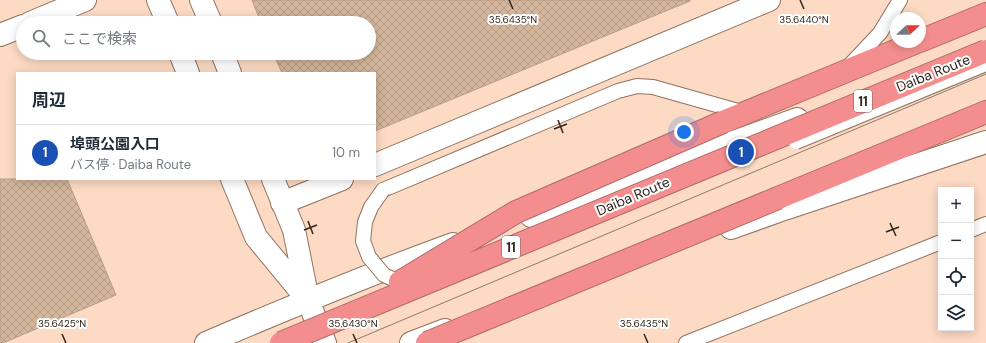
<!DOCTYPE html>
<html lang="ja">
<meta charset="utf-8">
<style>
:root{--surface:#fff;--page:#f2f2f3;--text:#1f2937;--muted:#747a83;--line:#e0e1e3;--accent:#186a9c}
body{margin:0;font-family:"DM Sans","Noto Sans JP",sans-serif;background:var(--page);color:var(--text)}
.controls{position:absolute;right:12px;bottom:12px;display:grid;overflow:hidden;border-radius:0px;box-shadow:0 2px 10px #0003}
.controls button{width:36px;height:36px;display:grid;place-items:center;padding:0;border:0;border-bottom:1px solid var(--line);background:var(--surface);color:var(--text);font:20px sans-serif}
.compass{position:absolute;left:890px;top:12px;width:36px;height:36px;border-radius:50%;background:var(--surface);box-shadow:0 2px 10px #0003;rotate:68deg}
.you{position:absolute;left:684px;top:132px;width:14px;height:14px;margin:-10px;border:3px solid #fff;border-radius:50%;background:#1a73e8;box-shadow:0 0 0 6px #1a73e833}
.badge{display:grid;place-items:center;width:26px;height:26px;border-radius:50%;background:var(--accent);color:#fff;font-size:13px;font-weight:700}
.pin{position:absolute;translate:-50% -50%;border:2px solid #fff;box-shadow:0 1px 4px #0006}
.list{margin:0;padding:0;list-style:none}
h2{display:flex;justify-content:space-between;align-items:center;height:52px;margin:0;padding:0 16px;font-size:17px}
h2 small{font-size:13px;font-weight:400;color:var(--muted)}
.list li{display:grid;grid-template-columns:26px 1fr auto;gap:12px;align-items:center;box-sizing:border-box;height:56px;padding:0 16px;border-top:1px solid var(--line)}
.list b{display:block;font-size:15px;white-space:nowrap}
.list p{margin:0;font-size:13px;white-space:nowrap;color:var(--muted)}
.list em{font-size:13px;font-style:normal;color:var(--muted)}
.icon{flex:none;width:22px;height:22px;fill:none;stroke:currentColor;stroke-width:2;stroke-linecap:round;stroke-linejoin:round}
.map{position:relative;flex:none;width:986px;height:343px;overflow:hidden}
.search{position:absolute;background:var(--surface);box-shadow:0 2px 10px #0003;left:16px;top:16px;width:360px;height:44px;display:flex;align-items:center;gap:10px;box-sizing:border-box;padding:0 14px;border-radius:22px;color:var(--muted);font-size:15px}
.panel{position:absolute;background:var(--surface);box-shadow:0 2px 10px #0003;left:16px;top:72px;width:360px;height:108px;border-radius:0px}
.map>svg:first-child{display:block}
</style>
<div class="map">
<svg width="986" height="343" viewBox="0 0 986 343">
<defs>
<pattern id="building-cross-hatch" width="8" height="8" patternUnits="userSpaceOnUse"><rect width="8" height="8" fill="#d3b69c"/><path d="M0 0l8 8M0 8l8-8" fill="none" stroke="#b69c86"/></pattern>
</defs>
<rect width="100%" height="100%" fill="#fcdac4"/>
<!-- building -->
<path fill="url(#building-cross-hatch)" stroke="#b99c83" d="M252,0H690V1L375,131V73H282L273,53H369V23H261Z
M0,179H67L116,295L3,343H0Z"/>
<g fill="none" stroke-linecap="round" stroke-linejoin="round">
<!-- service casing -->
<g stroke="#90725e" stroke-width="16">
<path id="service" d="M848,67L880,33L900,0
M383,190L618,91L637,86L653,87L745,113
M971,230L986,224
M686,343L941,242"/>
</g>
<!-- minor casing -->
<g stroke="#90725e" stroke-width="24">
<path id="minor" d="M375,165L769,0
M282,203L342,179"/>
</g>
<!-- tertiary casing -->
<g stroke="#90725e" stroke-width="24">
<path id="tertiary" d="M158,0L168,23
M201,0L211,23
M30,23L85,0
M0,35L23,26
M180,53L188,73
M222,53L230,73
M232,179L256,237L307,299
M273,179L294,230L308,300L325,343
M531,216L797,119
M731,228L784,209L986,142
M206,343C288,308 370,274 453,244
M411,343L445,330"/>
</g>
<!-- motorway casing -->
<g stroke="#b06966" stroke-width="24">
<path id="motorway" d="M920,41L986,14
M723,122L844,72L917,42
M778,198L986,112"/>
</g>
<!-- service -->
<use href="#service" stroke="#fff" stroke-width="14"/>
<!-- minor -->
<use href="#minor" stroke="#fff" stroke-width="22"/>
<!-- tertiary -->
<use href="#tertiary" stroke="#fff" stroke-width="22"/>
<!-- motorway -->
<use href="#motorway" stroke="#f48e8e" stroke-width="22"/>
<!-- tram -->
<path stroke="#8e7869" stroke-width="1" d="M284,343L986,43
M348,343L986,74"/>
<!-- service-bridge casing -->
<g stroke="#90725e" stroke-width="16" stroke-linecap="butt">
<path id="service-bridge" d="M796,142L986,64
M383,190L371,207L365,222L363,241L369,257L384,275L406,285"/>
</g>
<!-- motorway-bridge casing -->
<g stroke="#b06966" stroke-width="24" stroke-linecap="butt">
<path id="motorway-bridge" d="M400,282L516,212L723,122
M281,343L986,51
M427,343L778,198"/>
</g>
<!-- service-bridge -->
<use href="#service-bridge" stroke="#fff" stroke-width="14"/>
<!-- motorway-bridge -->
<use href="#motorway-bridge" stroke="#f48e8e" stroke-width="22"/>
</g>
<!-- ticks -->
<path fill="none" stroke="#31251c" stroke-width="1.5" d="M509,0L513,9M800,0L804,9M558,120L563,133M554,129L567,124M308,221L313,234M890,223L896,236M304,230L317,225M886,232L899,227M62,334L66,343M353,334L357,343M644,334L648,343"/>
<g text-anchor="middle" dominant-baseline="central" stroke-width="4" stroke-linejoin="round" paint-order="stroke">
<!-- shield labels -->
<g fill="#fff" stroke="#6f6660" stroke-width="1">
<rect x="854" y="90" width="18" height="22" rx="3"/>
<rect x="502" y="236" width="18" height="22" rx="3"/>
</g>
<g font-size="13" font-weight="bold" fill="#31251c">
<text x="863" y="101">11</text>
<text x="511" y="247">11</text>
</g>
<!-- street labels -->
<g font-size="14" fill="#31251c" stroke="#fff">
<text transform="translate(933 73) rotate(-22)">Daiba Route</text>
<text transform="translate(633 196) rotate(-23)">Daiba Route</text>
</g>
</g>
<g font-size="10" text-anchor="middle" fill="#31251c" stroke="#fff" stroke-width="4" stroke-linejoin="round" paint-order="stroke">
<text x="513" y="23">35.6435°N</text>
<text x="804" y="23">35.6440°N</text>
<text x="62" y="327">35.6425°N</text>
<text x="353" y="327">35.6430°N</text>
<text x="644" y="327">35.6435°N</text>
</g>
</svg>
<div class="controls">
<button>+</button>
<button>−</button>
<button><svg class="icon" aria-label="locate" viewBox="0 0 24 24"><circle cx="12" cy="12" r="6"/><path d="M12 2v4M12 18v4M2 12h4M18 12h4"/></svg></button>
<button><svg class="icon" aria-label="layers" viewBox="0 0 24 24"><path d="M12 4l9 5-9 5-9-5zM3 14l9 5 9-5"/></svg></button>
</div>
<svg class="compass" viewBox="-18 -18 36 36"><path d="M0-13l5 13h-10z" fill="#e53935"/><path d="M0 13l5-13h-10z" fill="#747a83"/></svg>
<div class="you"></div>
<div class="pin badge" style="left:741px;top:152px;background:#1a4fb4">1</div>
<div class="search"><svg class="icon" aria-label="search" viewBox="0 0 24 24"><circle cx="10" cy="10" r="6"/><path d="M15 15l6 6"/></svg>ここで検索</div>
<section class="panel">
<h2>周辺<small></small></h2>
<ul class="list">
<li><span class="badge" style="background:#1a4fb4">1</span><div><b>埠頭公園入口</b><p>バス停 · Daiba Route</p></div><em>10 m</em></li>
</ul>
</section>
</div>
